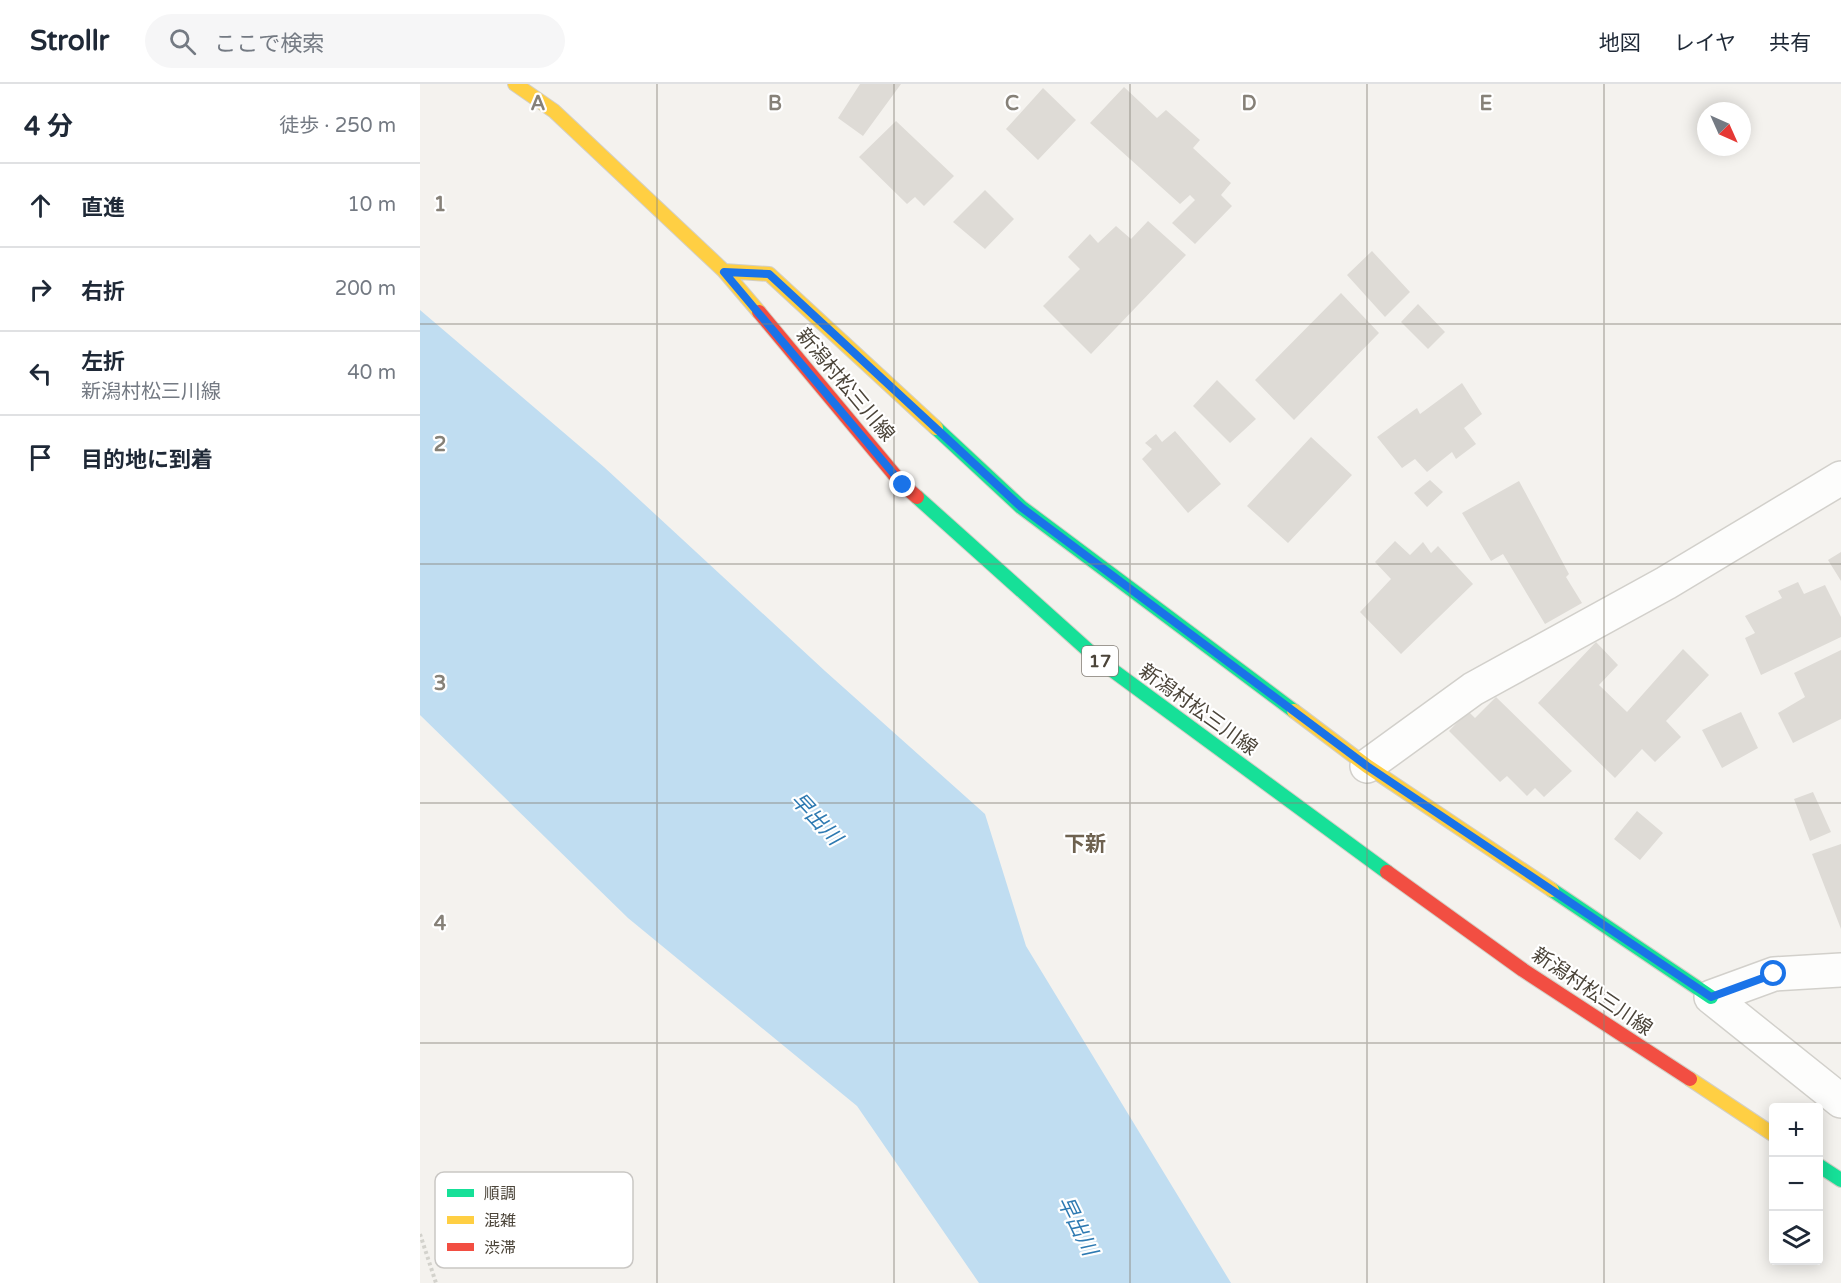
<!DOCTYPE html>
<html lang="ja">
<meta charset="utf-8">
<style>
:root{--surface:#fff;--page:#f6f6f7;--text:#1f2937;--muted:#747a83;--line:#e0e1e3}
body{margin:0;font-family:"Varela Round","Noto Sans JP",sans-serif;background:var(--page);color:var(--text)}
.controls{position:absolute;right:18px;bottom:18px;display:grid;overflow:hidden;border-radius:6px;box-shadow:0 3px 15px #0003}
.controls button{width:54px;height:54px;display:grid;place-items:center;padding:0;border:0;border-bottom:2px solid var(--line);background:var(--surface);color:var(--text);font:30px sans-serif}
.compass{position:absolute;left:1277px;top:18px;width:54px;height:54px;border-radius:50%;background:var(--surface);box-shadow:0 3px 15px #0003;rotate:135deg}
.stop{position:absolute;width:18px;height:18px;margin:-14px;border:4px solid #1a73e8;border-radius:50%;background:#fff}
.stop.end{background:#1a73e8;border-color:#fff;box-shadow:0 2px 6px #0008}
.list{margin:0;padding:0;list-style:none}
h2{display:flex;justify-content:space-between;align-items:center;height:78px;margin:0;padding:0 24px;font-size:26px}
h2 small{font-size:20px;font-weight:400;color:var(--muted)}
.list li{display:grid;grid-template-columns:39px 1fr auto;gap:18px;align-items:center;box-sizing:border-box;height:84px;padding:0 24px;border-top:2px solid var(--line)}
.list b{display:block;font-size:22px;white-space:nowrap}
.list p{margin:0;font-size:20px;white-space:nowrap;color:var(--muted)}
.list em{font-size:20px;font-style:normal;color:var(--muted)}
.icon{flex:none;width:33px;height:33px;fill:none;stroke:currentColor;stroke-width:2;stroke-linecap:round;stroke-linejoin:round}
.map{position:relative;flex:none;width:1421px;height:1199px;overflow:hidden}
header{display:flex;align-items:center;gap:36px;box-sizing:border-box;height:84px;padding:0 30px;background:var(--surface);border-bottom:2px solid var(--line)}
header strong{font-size:28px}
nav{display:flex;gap:33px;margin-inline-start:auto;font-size:21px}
.search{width:420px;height:54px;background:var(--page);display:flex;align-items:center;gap:15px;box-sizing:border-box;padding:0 21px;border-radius:33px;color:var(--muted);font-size:22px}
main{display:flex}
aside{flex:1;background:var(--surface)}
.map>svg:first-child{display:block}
</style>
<header>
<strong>Strollr</strong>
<div class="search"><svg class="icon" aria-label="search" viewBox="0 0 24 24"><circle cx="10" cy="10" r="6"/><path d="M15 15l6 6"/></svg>ここで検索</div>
<nav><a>地図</a><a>レイヤ</a><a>共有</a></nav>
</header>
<main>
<aside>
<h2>4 分<small>徒歩 · 250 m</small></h2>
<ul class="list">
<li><svg class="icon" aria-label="ahead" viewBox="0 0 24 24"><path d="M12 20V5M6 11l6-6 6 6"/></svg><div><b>直進</b></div><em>10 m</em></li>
<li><svg class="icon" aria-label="right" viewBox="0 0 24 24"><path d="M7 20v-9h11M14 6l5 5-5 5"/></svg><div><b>右折</b></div><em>200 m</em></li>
<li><svg class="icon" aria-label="left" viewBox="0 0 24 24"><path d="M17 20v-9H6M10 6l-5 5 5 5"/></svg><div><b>左折</b><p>新潟村松三川線</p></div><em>40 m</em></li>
<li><svg class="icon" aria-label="arrive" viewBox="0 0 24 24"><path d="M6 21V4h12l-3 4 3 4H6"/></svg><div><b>目的地に到着</b></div></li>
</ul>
</aside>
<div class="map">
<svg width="1421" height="1199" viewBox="0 0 1421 1199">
<rect width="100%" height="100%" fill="#f4f2ee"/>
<!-- water -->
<path fill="#c0ddf1" d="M0,226L184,383L405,587L565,730L606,862L811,1199H559L437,1022L208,834L0,631Z"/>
<!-- building -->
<path fill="#dedbd6" d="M440,0H481L443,52L418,34Z
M704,3L737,34L746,26L780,56L773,64L811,99L801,111L812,122L775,160L752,139L775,116L770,111L760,120L670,39Z
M623,4L656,36L618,76L586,45Z
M476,37L534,92L504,122L495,113L487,120L439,73Z
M565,106L594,135L565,165L533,138Z
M728,137L766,171L671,270L623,222L660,185L648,173L670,150L678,159L696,142L711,155Z
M952,167L990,208L965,233L927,191Z
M921,209L959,249L874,336L835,296Z
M998,220L1025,248L1008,265L981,238Z
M797,296L836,335L810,359L773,322Z
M1042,299L1062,330L1044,344L1056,360L1036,375L1032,368L1007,388L995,375L982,384L957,353L997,324L1000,330Z
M755,347L801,400L768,429L722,375L732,365L725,359L736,350L742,358Z
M891,353L932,391L868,459L827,422Z
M1010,396L1023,408L1007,423L994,409Z
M1099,397L1149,490L1146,493L1162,519L1125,540L1083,470L1071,477L1042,429Z
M975,457L990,471L1003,458L1011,469L1018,462L1053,500L981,570L940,528L971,495L955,478Z
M1421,468V497L1408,476Z
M1378,498L1384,510L1405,501L1421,533V553L1341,591L1325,554L1335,549L1325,532L1362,514L1358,507Z
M1176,558L1198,581L1179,601L1207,628L1263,565L1289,591L1246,637L1261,653L1235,678L1222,665L1195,694L1118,619Z
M1421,566V635L1373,659L1358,629L1385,613L1374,589Z
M1076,613L1152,687L1124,713L1115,704L1107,712L1087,692L1080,698L1029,647L1048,627L1055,634Z
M1321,628L1338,664L1302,684L1282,646Z
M1393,708L1411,748L1390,757L1374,715Z
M1217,727L1243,749L1220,776L1194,755Z
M1421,760V845L1392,770Z"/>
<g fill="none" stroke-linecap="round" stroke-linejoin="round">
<!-- street casing -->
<g stroke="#d2d0cb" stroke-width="36">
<path id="street" d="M947,682L1053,605L1246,499L1421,394
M1421,886L1354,890L1291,913L1421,1017"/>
</g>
<!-- fast casing -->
<g stroke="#d3cfc5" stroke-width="16">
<path id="fast" d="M516,344L601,423L874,627
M497,413L680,577L967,788
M1132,806L1291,913
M1398,1081L1421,1096"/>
</g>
<!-- slow casing -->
<g stroke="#d3cfc5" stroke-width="16">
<path id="slow" d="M95,0L134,27L304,187L339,228
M304,187L349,190L516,344
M874,627L947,682L1132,806
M1270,995L1354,1051"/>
</g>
<!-- jam casing -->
<g stroke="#d3cfc5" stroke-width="16">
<path id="jam" d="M339,228L483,401L497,413
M967,788L1103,886L1270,995"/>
</g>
<!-- path -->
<path stroke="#d3d2cc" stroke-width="4" stroke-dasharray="3 3" stroke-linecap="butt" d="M0,1150L16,1199"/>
<!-- street -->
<use href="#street" stroke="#fdfdfc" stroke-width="33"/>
<!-- fast -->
<use href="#fast" stroke="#16e098" stroke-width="14"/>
<!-- slow -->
<use href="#slow" stroke="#ffcf43" stroke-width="14"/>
<!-- jam -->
<use href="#jam" stroke="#f24e42" stroke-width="14"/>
</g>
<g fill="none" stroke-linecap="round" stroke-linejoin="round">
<!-- route -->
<path stroke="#1a73e8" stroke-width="8" d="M483,401L304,188L349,190L601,423L947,682L1291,913L1354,890"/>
</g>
<!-- grid -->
<path fill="none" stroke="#868178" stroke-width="1.5" stroke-opacity="0.55" d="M237,0V1199M474,0V1199M710,0V1199M947,0V1199M1184,0V1199M0,240H1421M0,480H1421M0,719H1421M0,959H1421"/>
<g text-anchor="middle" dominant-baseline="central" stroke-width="4.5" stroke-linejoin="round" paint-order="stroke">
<!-- shield labels -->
<rect fill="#fff" stroke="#817c74" stroke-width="1.5" x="662" y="562" width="36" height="30" rx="4.5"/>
<g font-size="18" font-weight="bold" fill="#4b4439">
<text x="680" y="577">17</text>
</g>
<!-- street labels -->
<g font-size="20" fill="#4b4439" stroke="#fff">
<text transform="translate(425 301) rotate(50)">新潟村松三川線</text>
<text transform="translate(778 626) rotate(36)">新潟村松三川線</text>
<text transform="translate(1172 908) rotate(34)">新潟村松三川線</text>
</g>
<!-- water labels -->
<g font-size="21" font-style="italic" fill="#2e7ab2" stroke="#fff">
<text transform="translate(396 735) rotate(47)">早出川</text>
<text transform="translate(657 1142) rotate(64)">早出川</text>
</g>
<!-- neighbourhood labels -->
<g font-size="21" font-weight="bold" fill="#6e6250" stroke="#fff">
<text x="665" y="760">下新</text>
</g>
</g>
<!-- legend -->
<rect x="15" y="1088" width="198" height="96" rx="9" fill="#fff" stroke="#c9c7c4" stroke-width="1.5"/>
<rect x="27" y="1105" width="27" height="8" fill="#16e098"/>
<rect x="27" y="1132" width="27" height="8" fill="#ffcf43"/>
<rect x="27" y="1159" width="27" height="8" fill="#f24e42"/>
<g font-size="16" fill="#4b4439">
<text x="64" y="1115">順調</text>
<text x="64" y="1142">混雑</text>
<text x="64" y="1169">渋滞</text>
</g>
<g font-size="20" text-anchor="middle" font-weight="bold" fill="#868178" stroke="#fff" stroke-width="4.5" stroke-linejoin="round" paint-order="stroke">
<text x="118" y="26">A</text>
<text x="355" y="26">B</text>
<text x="592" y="26">C</text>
<text x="829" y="26">D</text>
<text x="1066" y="26">E</text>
<text x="20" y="127">1</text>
<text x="20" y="367">2</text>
<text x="20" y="606">3</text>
<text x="20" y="846">4</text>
</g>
</svg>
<div class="controls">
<button>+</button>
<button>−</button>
<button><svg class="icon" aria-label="layers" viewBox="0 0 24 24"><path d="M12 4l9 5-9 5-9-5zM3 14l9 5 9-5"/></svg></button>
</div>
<svg class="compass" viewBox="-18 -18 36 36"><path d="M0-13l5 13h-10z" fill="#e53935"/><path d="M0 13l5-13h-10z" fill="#747a83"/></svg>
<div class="stop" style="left:1354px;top:890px"></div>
<div class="stop end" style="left:483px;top:401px"></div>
</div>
</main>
